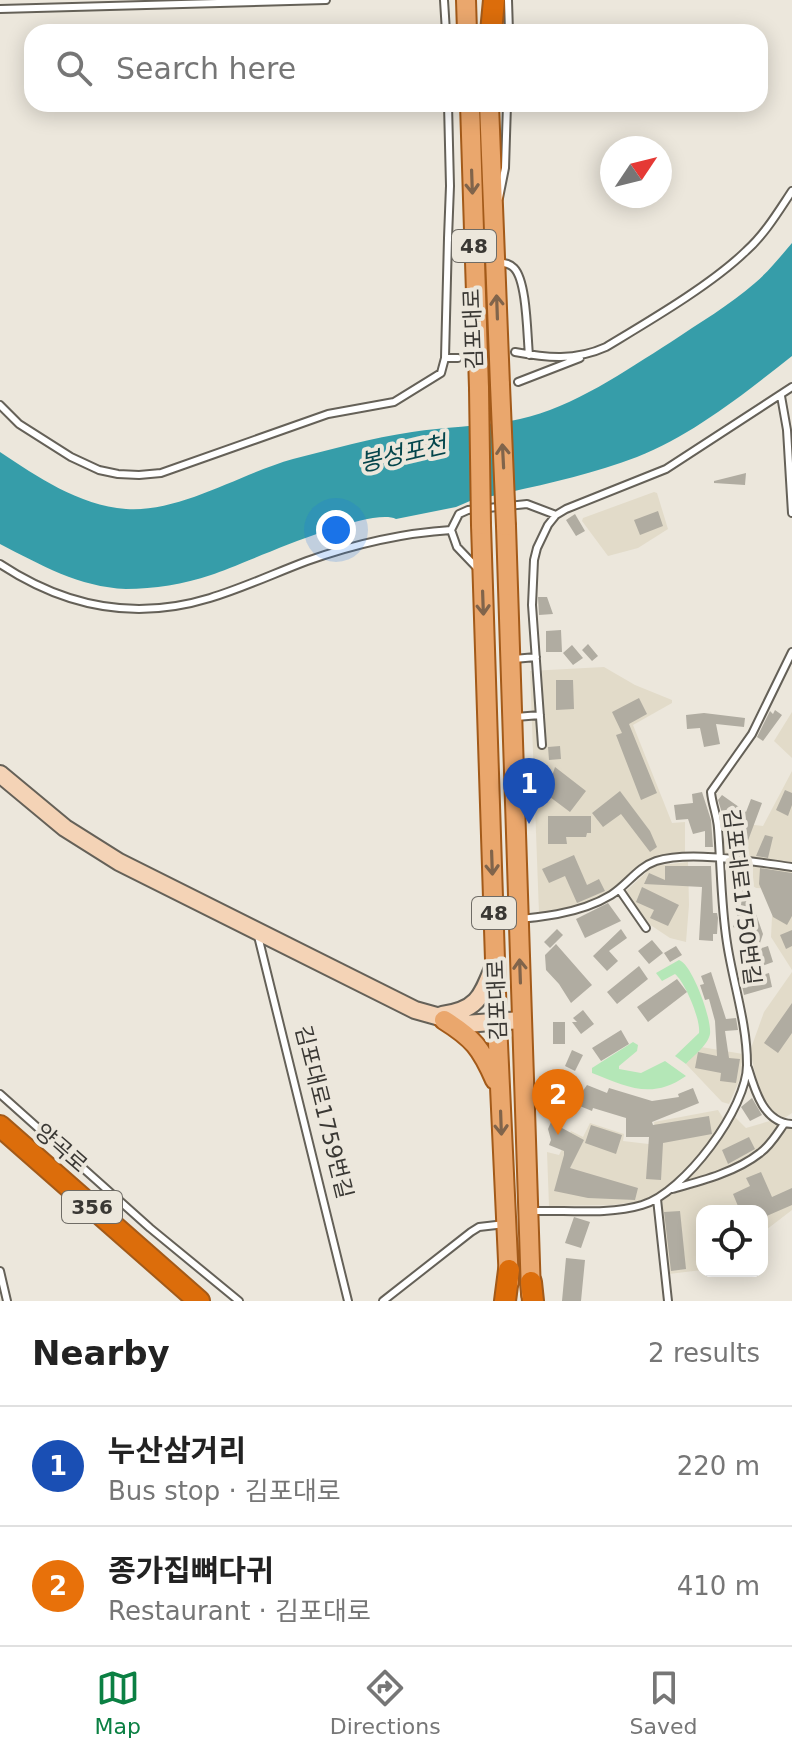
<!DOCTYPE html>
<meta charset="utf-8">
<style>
:root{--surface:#fff;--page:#f2f2f2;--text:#222;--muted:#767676;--line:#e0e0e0;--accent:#0b8043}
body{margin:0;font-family:"DejaVu Sans","Noto Sans KR",sans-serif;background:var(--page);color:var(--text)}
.controls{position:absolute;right:24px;bottom:24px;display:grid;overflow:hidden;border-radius:16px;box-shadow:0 4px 20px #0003}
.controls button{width:72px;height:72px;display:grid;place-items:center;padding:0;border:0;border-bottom:2px solid var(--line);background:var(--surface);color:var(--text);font:40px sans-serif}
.compass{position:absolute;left:600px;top:136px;width:72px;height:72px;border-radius:50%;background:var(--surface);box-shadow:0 4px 20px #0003;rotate:55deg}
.you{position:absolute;left:336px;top:530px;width:28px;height:28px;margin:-20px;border:6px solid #fff;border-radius:50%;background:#1a73e8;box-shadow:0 0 0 12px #1a73e833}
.badge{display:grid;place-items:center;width:52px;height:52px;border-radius:50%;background:var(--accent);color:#fff;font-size:26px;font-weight:700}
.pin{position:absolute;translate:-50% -66px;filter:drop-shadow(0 2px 4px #0008)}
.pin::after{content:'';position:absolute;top:42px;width:28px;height:24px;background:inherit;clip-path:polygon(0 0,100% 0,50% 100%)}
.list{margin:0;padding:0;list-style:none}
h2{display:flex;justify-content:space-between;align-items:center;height:104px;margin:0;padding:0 32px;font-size:34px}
h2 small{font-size:26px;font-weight:400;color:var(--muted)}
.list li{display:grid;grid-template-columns:52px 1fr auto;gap:24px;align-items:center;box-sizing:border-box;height:120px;padding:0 32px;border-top:2px solid var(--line)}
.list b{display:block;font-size:30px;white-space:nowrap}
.list p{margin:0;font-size:26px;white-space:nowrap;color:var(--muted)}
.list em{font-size:26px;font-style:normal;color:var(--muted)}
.icon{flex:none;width:44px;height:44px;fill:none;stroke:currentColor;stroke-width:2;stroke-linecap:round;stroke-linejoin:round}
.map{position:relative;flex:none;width:792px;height:1301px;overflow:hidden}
.search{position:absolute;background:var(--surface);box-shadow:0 4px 20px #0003;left:24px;right:24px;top:24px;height:88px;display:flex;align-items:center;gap:20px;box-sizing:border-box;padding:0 28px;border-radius:24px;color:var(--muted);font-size:30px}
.sheet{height:344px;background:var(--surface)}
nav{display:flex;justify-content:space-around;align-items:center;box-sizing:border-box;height:112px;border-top:2px solid var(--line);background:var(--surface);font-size:22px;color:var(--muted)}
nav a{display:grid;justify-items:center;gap:4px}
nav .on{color:var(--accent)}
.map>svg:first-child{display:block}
</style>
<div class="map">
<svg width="792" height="1301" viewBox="0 0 792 1301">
<rect width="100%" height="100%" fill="#ece7dc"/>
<!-- built -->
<path fill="#e2dbc9" d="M654,492L657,493L668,529L638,548L608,556L582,521L583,518Z
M604,667L635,685L672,700V703L633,725L672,823L685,822V855L663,857L600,898L572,908L539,913L530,671Z
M792,712V758L774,741Z
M792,771V863L724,855L722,821L763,826Z
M688,862L689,905L686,942L670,938L649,924L626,891L653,866Z
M753,866L792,870V970L771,937L772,917L784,894L782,889L756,888L753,886Z
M792,972V1113L783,1119L767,1106L759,1090L750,1051L764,1012Z
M701,1047L743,1054L740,1079L729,1104L722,1102L686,1064Z
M718,1110L723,1118L720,1126L700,1157L676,1180L654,1196L635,1202L612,1205L549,1206L547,1152L559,1155L571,1131L583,1137L590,1123L624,1134L623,1141L657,1145L654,1122Z
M733,1115L746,1128L773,1120L779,1127L759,1151L723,1169L689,1180L688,1177L709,1155Z
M792,1128V1210L762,1233V1211H702V1270L669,1274L662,1199L670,1193L699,1185L747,1164L767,1152L785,1129Z"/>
<!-- green -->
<path fill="#b4e7b7" d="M679,960C692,964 712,1019 710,1034C708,1045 693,1056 686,1064L675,1056L699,1033C701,1020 685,982 675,974L662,981L656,973Z
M633,1042L638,1045L637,1051L619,1066V1069L641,1073L665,1061L686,1076C652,1100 627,1087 592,1073V1068Z"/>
<!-- water -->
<path fill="#369da9" d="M792,243V356C745,393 693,435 637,457C582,478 526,488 470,501L456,507L396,519C368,506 245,564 211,575C184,584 154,589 126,589C79,587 41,565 0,544V452C38,477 78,505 126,509C180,513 242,473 293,459C332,449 372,438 412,432C448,427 485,426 520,419C574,407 625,371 671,342C699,323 730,305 755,283C769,271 780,257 792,243Z"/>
<!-- building -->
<path fill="#b0aca1" d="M746,473L745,485L714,483V481Z
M658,511L663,526L640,535L634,520Z
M575,514L585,531L576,536L566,520Z
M538,597H547L553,614L539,615Z
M561,630L562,652H546V631Z
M588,644L598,656L592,661L582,650Z
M572,645L583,658L573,665L563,653Z
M556,680H573L574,709L556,710Z
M639,698L647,714L629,724L657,793L641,800L616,735L622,733L612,712Z
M775,710L782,715L763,741L757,737L770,711L773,714Z
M704,713L745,718L744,727L716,724L720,744L704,747L700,728L687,729L686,715Z
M560,746L561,759L549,760L548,747Z
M555,767L586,791L570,812L546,794Z
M785,790L792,793V805L788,816L776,810Z
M620,791L650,831L657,847L650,852L621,814L603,827L592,813Z
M702,792L711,820L713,847H705V831L693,834L688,819L676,820L674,805L693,803L692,794Z
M722,795L746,812L751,799L762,803L743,854L728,852V847H725L724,834H730L731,820L722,813L718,800Z
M548,816H591V833H587L586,837H566L567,844H548Z
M765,835L773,837L768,858L756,856Z
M574,855L587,885L599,879L605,891L577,903L565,876L549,883L542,869Z
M665,866H711L713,913H717L718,918L717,934H713V941L699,940L702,887L644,884L649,873L665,880Z
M760,868L792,873V916L787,925L773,917L759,884Z
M744,880L763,934L760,943L739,939L738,929L733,927L741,905Z
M642,887L679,905L668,926L650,918L654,910L636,902Z
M608,903L621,921L585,938L576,919Z
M557,929L563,935L550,948L544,942Z
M621,929L627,938L609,951L618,961L607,971L593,956Z
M792,930V946L786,949L780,935Z
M652,940L663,953L649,964L638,951Z
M556,944L592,985L571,1003L559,984L546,970L545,955Z
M676,946L682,955L670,962L664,953Z
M768,946L773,962L762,966L756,950Z
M639,966L648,979L617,1004L607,992Z
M711,972L726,1019L736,1018L738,1030L725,1031L729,1058L740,1059L736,1083L720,1081L721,1073L695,1068L698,1052L717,1056L715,1021L709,999L705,1000L700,985L704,984L701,976Z
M769,973L772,987L744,995L741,981Z
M677,979L687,992L648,1022L637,1007Z
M792,1003V1033L778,1053L764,1043Z
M583,1010L594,1024L581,1034L572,1022H577L573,1018Z
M553,1022H565V1044H553Z
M621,1030L629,1044L601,1061L592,1048Z
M572,1050L583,1055L575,1071L565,1066Z
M587,1085L607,1093L609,1088L652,1101L679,1097L678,1094L693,1088L699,1103L652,1122L653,1125L709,1116L712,1134L663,1143L661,1180L646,1179L649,1137H626V1118L593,1108L592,1111L570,1102L574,1092L580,1095Z
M752,1098L762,1115L750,1121L741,1107Z
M551,1122L584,1140L570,1168L638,1188L635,1200L588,1198L554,1191L564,1155V1151L549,1145L551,1140L548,1129Z
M591,1125L622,1135L616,1154L585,1143Z
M749,1137L755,1149L728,1164L722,1150Z
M761,1172L772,1197L792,1188V1205L762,1218V1211H740L733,1194L750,1186L746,1178Z
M680,1211L686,1269L671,1271L664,1212Z
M574,1217L590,1222L581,1248L565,1243Z
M566,1258L585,1260L581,1301H562Z"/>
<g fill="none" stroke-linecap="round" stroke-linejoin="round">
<!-- lane casing -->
<g stroke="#656158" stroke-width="10">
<path id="lane" d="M444,0L446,32
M508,0L509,32
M0,9L326,0
M448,104L450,186L448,238L470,239
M499,198L505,168L507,104
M497,262C504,263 509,263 514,268C527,281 527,335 529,355
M515,352C547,358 575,361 606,347C649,321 711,285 746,251C765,234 778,212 792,191
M445,358L448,238
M518,382L580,358
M781,396L787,430L792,513
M0,405L19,424L71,457L99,470L118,474L139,475L161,473L328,414L394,402L441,373L445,358H458
M451,530L457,547L478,569
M0,564C65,607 135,621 210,598C243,588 275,573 307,561C352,545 403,533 451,530L459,514L468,510L527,504L556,515
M514,659L536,657
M516,717L540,715
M542,745L532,605L534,560L537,548L548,525L556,515L566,509L666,469L792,387
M619,889L646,928
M497,921C535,918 578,915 611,895C627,885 638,867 656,861C691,850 755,862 792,867
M258,936L348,1301
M748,1068C755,1091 764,1123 792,1124
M0,1094L150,1228L239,1301
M672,1189C701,1181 736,1172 760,1153C770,1146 777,1134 784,1124
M657,1199L668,1301
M533,1211C567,1210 609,1215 642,1205C684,1193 748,1107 747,1064C747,1023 733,983 727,943C721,905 721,866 718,828C717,815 712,804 711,792L752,734L792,652
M0,1271L7,1301
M383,1301L471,1232L479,1227L505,1224"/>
</g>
<!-- secondary casing -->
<g stroke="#656158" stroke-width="20">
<path id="secondary" d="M0,774L65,828L119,862L415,1010L465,1024L521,1020
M442,1015C479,1010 482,995 495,963"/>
</g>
<!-- primary casing -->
<g stroke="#a35a19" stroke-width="22">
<path id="primary" d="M466,0L467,32
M470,104L479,388
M489,104L500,385
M481,525L497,1022L509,1282
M506,526L531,1294
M444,1020C473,1038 481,1048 495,1080"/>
</g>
<!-- highway casing -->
<g stroke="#a35a19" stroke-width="24">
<path id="highway" d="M491,32L494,0
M0,1126L199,1301
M531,1282L533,1301
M505,1301L509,1270"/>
</g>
<!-- lane -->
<use href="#lane" stroke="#fff" stroke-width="6"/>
<!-- secondary -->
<use href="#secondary" stroke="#f4d3b6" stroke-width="16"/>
<!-- primary -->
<use href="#primary" stroke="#eaa76d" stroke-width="18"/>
<!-- highway -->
<use href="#highway" stroke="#dc6d0b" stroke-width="20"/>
<!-- primary-bridge casing -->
<g stroke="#a35a19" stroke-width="22" stroke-linecap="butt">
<path id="primary-bridge" d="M500,385L506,526
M479,388L481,525"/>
</g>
<!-- primary-bridge -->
<use href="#primary-bridge" stroke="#eaa76d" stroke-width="18"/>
</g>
<!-- one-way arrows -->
<defs><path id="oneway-shaft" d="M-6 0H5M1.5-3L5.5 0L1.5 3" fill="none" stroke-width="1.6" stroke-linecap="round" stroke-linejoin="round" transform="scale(2)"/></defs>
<g stroke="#80644b">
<use href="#oneway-shaft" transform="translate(472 182) rotate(88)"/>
<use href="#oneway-shaft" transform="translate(497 307) rotate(-92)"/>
<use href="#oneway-shaft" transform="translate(503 456) rotate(-93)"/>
<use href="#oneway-shaft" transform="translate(483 603) rotate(88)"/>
<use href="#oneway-shaft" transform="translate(492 863) rotate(88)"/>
<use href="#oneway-shaft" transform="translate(520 971) rotate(-92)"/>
<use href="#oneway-shaft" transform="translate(501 1123) rotate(88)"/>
</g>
<g text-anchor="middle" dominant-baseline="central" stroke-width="8" stroke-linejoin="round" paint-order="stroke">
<!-- shield labels -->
<g fill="#ece7dc" stroke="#6f6c66" stroke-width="2">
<rect x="452" y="230" width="44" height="32" rx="6"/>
<rect x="472" y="897" width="44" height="32" rx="6"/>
<rect x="62" y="1191" width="60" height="32" rx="6"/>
</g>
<g font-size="20" font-weight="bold" fill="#3a3834">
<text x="474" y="246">48</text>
<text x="494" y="913">48</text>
<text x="92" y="1207">356</text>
</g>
<!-- street labels -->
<g font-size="22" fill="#3a3834" stroke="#ece7dc">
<text transform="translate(473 329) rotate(-92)">김포대로</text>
<text transform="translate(742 897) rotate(83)">김포대로1750번길</text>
<text transform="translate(497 1000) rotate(-92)">김포대로</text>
<text transform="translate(324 1112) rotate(76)">김포대로1759번길</text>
<text transform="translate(61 1148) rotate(41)">양곡로</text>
</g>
<!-- water labels -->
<g font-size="24" font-style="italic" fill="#05454b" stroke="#ece7dc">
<text transform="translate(403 454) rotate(-13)">봉성포천</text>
</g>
</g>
</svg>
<div class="controls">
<button><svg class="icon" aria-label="locate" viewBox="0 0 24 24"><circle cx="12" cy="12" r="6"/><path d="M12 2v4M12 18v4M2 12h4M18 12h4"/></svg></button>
</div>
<svg class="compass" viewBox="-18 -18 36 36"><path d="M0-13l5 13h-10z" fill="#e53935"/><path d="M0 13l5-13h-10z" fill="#767676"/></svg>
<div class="you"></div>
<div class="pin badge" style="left:529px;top:824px;background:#1a4fb4">1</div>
<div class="pin badge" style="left:558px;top:1135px;background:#e8710a">2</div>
<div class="search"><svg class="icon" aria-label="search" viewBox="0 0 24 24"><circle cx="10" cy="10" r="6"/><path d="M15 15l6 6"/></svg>Search here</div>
</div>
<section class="sheet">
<h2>Nearby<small>2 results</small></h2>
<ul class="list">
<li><span class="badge" style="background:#1a4fb4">1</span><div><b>누산삼거리</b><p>Bus stop · 김포대로</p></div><em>220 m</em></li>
<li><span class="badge" style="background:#e8710a">2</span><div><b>종가집뼈다귀</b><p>Restaurant · 김포대로</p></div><em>410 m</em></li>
</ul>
</section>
<nav>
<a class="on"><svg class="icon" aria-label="map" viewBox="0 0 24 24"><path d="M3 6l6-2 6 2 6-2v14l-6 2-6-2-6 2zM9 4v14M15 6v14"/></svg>Map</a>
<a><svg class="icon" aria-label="directions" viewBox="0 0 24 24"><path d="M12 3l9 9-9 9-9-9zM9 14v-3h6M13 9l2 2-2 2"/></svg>Directions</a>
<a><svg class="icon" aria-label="saved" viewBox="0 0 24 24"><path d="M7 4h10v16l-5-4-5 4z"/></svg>Saved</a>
</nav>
